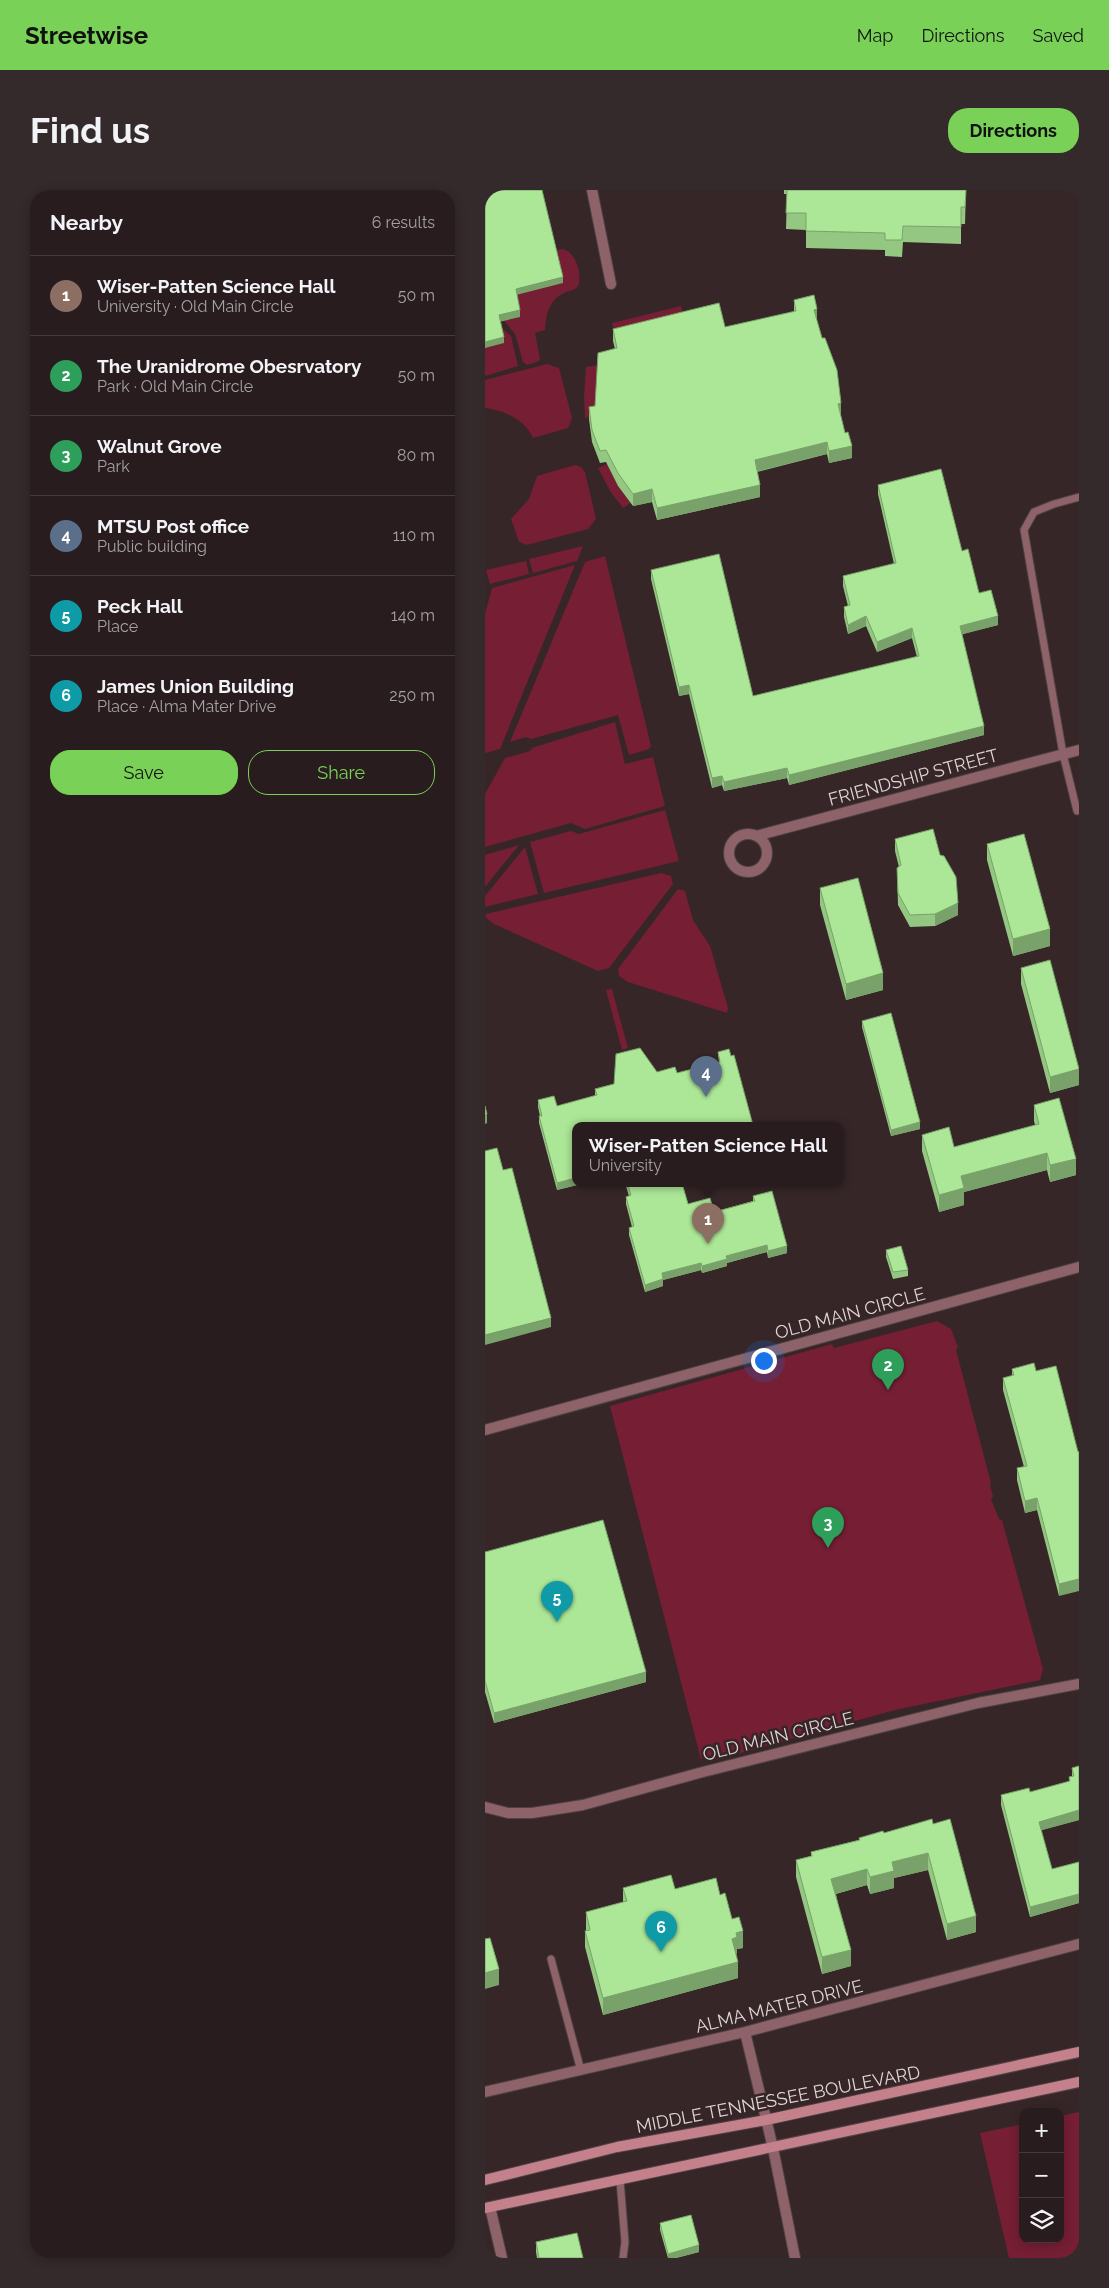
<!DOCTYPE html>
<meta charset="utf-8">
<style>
:root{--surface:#281c1e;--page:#34292b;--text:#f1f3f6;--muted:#a5a1a4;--line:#443a3c;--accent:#79d157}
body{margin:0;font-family:Raleway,sans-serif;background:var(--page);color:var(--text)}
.controls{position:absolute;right:15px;bottom:15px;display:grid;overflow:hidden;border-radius:10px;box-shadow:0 2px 12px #0003}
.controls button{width:45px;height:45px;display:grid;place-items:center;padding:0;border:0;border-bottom:1px solid var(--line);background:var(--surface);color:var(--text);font:25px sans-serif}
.you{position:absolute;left:278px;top:1170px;width:18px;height:18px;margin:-12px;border:4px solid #fff;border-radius:50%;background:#1a73e8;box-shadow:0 0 0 8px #1a73e833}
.badge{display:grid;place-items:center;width:32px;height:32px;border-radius:50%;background:var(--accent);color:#fff;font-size:16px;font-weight:700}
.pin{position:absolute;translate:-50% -41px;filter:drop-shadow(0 1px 2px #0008)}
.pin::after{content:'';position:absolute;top:26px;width:18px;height:15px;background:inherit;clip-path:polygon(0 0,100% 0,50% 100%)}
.popup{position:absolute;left:87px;top:932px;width:272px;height:65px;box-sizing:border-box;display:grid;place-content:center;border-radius:10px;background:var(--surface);filter:drop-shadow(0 1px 4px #0005);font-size:16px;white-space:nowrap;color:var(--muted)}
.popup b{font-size:19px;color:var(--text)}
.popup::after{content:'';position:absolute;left:50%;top:100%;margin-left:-10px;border:10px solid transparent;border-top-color:var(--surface)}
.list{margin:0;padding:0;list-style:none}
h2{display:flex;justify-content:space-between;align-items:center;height:65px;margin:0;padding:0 20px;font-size:21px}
h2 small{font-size:16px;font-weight:400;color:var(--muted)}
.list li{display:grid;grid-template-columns:32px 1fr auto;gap:15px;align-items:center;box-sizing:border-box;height:80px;padding:0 20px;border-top:1px solid var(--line)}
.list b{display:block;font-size:19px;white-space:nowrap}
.list p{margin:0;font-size:16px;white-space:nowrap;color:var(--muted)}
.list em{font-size:16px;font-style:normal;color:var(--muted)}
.actions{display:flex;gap:10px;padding:15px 20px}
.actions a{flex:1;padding:11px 0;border:1px solid var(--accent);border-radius:20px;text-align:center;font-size:18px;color:var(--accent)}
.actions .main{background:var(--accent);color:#111}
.icon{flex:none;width:28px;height:28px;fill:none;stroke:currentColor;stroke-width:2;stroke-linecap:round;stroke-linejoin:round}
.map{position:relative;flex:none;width:594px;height:2068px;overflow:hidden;border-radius:20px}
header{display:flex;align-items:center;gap:30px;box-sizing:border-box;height:70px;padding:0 25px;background:var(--accent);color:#111}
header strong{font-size:24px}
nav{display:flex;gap:28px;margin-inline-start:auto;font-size:18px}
.intro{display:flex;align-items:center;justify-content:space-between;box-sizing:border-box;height:120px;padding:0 30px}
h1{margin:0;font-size:35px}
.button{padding:12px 22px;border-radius:20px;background:var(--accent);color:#111;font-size:18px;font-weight:700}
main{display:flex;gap:30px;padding:0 30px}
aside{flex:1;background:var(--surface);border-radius:20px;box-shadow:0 2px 12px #0003}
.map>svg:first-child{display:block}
</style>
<header>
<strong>Streetwise</strong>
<nav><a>Map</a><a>Directions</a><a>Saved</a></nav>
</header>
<div class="intro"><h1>Find us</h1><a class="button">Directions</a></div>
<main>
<aside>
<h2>Nearby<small>6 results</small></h2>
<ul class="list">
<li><span class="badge" style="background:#8d6e63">1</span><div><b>Wiser-Patten Science Hall</b><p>University · Old Main Circle</p></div><em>50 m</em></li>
<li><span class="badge" style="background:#2e9e5b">2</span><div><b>The Uranidrome Obesrvatory</b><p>Park · Old Main Circle</p></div><em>50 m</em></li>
<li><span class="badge" style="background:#2e9e5b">3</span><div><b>Walnut Grove</b><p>Park</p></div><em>80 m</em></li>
<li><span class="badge" style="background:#5c6f8a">4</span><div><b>MTSU Post office</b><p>Public building</p></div><em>110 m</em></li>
<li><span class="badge" style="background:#0f9aa8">5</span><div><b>Peck Hall</b><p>Place</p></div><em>140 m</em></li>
<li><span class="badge" style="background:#0f9aa8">6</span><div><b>James Union Building</b><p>Place · Alma Mater Drive</p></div><em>250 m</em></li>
</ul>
<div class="actions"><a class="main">Save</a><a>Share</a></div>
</aside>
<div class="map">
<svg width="594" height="2068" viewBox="0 0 594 2068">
<rect width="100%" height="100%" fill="#362628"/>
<!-- green -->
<path fill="#751e34" d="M78,59C91,63 96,81 94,94C91,100 87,100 81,102C64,109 61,124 60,140L50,143L55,169L52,172L42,175L38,172L30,144L19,131L35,126L31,105L70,60Z
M196,116L200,133L132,151L127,133Z
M15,136L26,146L33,176L0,186V158Z
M62,174L74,178L87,228L83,238L48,248C40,230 19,220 0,218V190Z
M113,175L110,225L100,228L99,207L101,177Z
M122,274L133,296L146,313L138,318L125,301L113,278Z
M90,275L96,277L100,282L111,329L103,339L42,355L34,352L26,329L44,309L52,286Z
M98,356L92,371L48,383L44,369Z
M120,366L166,556L164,559L144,565L133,525L46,549L41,547L25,552L100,372Z
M41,371L44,384L5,394L1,380Z
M90,375L15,559L0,563V424L7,398Z
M130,532L140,574L168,567L180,616L100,639L86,633L0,657V604L20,568L45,561L47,558L53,556Z
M180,620L194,671L59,703L45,652L86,641L94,644Z
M34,655L0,697V665Z
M40,657L53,704L0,717V706Z
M176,683L186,686L188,694L124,778L113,781L9,734L0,727L1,724Z
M193,699L200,701L208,730L225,756L243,818L242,823L143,792L134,786L133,779Z
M127,799L143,858L137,860L121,800Z
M452,1131L466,1139L473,1157L471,1160L506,1293L505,1296L508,1306L506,1309L514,1329L517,1330L558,1479L555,1490L410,1520L223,1572L217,1568L216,1570L125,1216L347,1154L349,1158Z
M594,1922V2068H524L495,1943L538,1934V2049H575V1926Z"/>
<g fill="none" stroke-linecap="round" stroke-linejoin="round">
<!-- service casing -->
<g stroke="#514244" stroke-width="9">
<path id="service" d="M592,621L578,564L539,340L549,322L569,314L594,307
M66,1769L96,1881
M135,1990L140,2052L138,2068"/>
</g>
<!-- minor casing -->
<g stroke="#514244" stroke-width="12">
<path id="minor" d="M107,0L126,94
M244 663a19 19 0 1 1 38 0a19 19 0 1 1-38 0Z
M271,646L594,560
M0,1240L594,1077
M0,1617L23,1623H47L98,1615L214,1583L493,1513L594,1494
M260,1842L288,1958L310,2068
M0,1902L260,1842L594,1754
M5,2017L17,2068"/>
</g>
<!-- secondary casing -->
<g stroke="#514244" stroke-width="12">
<path id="secondary" d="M0,1990L132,1957L281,1930L594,1862
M0,2018L594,1892"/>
</g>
<!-- service -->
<use href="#service" stroke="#8d6369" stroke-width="7"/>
<!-- minor -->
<use href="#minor" stroke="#8d6369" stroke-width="10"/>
<!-- secondary -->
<use href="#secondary" stroke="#c4818b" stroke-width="10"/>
</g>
<!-- wall -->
<path fill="#94c782" d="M299,0H481L480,34H476V54L418,52L417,67L400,66V60L321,58V40L301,39L302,4H299Z
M309,110L332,131L356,225H355L367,268L344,273L342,264L272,282L275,307L172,330L167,312L148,316L133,296L121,272L115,273L107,252L104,229V217L110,216L130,159L128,151V139L240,137L309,122Z
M393,295L477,361L494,403L513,435L477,444L499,545L304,595L302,588L239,601L237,595L227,598L204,504L194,506L166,389V380L268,506L432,467L427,448L392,462L381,436L363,444L359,427V417L363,416L358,396V386L409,374L393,304Z
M410,649L455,665L473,725L450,736L425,737L413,715L412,678L414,677L410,661Z
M502,654L565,756L528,766L502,670Z
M335,698L398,800L361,810L335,715Z
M536,778L594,895L565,903L536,794Z
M377,831L435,939L406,946L377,837Z
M233,862L268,935H90V993H100L72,1000L54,933V926H55L53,917V910L72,916L110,906V899L172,882L192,883L234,872Z
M549,915L591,985L565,992L562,980L479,1002V1015L454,1022L437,961V945L469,957L550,935L549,931Z
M140,993H197L203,1014L229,1022L268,1011V1006L302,1063L283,1068L282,1062L242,1073V1076L217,1083L216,1080L178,1090V1096L160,1102L144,1045V1038L147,1037L141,1014V1007L144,1006Z
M401,1060L423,1080V1086L408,1089L401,1067Z
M527,1179L551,1181L593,1262L574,1406L552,1320L540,1323L532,1290V1278L539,1277L518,1200V1188L527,1186Z
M0,1362L161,1492L9,1533L0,1502Z
M594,1576V1630L556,1640L567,1679L594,1672V1713L545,1727L516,1615V1605L545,1602L584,1592V1587L587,1586V1578Z
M448,1634L491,1742L462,1750L443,1680L409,1688V1698L385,1704L382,1695L351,1704L366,1776L337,1784L311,1687V1670L326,1666V1662L374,1650V1648Z
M138,1698L190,1699L235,1705L247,1729L258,1758L252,1759L251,1764L253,1788L118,1825L100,1757V1741H101V1722L138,1712Z
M175,2033L214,2062L191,2068H183L175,2040Z
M51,2052L98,2068H52L51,2062Z"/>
<!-- shaded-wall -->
<path fill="#78a26a" d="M78,87V93L31,105V99Z
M332,119V131L329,132V120Z
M35,120V127L14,132V125Z
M19,147V153L0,158V152Z
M356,213V225L353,226V214Z
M342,252V264L270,282V270Z
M367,256V268L344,273V261Z
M275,295V307L172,330V318Z
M167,299V312L148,316V304Z
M381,426V436L363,444V435Z
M513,426V435L475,445V436Z
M427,438V448L392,462V452Z
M204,495V504L194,506V497Z
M499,536V545L304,595V585Z
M302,578V588L239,601V592Z
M237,586V595L227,598V588Z
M473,713V725L450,736V724Z
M565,739V756L528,766V749Z
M398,783V800L361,810V794Z
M594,879V895L565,903V887Z
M2,924V933L0,934V925Z
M435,932V939L406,946V940Z
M562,963V980L479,1002V1015L454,1022V1005L476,986Z
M591,969V985L565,992V975Z
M90,988V993H100L72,1000V993Z
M282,1055V1062L242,1073V1076L217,1083V1076L241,1066Z
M302,1056V1063L283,1068V1061Z
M216,1073V1080L178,1090V1096L160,1102V1095L177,1083Z
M66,1128V1137L0,1155V1145Z
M552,1308V1320L540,1323V1311Z
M594,1389V1401L574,1406V1394Z
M161,1482V1492L9,1533V1523Z
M594,1620V1630L554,1641V1632Z
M443,1663V1680L409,1688V1698L385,1704V1687L407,1672Z
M382,1679V1695L346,1705V1689Z
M594,1704V1713L545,1727V1717Z
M491,1726V1742L462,1750V1734Z
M258,1741V1758L252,1759V1764L247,1765V1749L251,1743Z
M366,1760V1776L337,1784V1767Z
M253,1772V1788L118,1825V1808Z
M14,1779V1795L0,1799V1783Z
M214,2055V2062L191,2068H183V2064Z"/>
<!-- building -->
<path fill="#ace797" stroke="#78a26a" d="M0,0H57L78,87L31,99L35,120L14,125L19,147L0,152Z
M302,0H481L480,17H476V37L418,36L417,50H400V43L321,41V23H301Z
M329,105L332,119L329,120L337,148H340L352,180L356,213L353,214L360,243L363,242L367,256L344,261L342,252L270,270L275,295L172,318L167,299L148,304L133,283L121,260L115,261L107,240L104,217L110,216L113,163L132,158L128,139L234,113L240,137L311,121L309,110Z
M456,279L477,361L483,359L494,403L506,400L513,426L475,436L499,536L304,585L302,578L239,592L237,586L227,588L204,495L194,497L166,380L234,364L268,506L434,466L427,438L392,452L381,426L363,435L359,417L365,415L358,386L411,373L393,295Z
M448,639L455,665L459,666L471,687L473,713L450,724L425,725L413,703L412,678L416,675L410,649Z
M539,644L565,739L528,749L502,654Z
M373,688L398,783L361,794L335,698Z
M565,770L594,879L565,887L536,778Z
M406,823L435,932L406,940L377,831Z
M155,858L172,882L190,877L192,883L235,872L233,862L244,859L246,866L249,865L268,935H90V988L72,993L54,926H57L53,910L69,906L72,916L112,905L110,899L129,894L131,864Z
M574,908L591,969L565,975L562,963L476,986L479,998L454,1005L437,945L464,937L469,957L554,934L549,915Z
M0,916L2,924L0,925Z
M12,958L18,980L27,978L66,1128L0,1145V961Z
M142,993H197L203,1014L225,1008L229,1022L270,1011L268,1006L287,1001L302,1056L283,1061L282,1055L241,1066L242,1069L217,1076L216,1073L177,1083L178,1089L160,1095L144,1038L149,1036L141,1007L146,1005Z
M416,1056L423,1080L408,1082L401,1060Z
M549,1173L551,1181L571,1176L593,1262L594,1261V1389L574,1394L552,1308L540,1311L532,1278L542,1276L518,1188L529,1185L527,1179Z
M118,1330L161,1482L9,1523L0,1491V1362Z
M594,1576V1620L554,1632L567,1679L594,1672V1704L545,1717L516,1605L544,1598L545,1602L585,1591L584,1587L589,1586L587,1578Z
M447,1629L448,1634L465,1629L491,1726L462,1734L443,1663L407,1672L409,1681L385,1687L382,1679L346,1689L366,1760L337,1767L311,1670L327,1666L326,1662L375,1650L374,1648L398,1641L399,1643Z
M186,1685L190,1699L231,1688L235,1705L240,1703L247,1729L254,1727L258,1741L251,1743L252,1747L247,1749L253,1772L118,1808L100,1741L105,1740L101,1722L142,1711L138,1698Z
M5,1748L14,1779L0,1783V1749Z
M206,2025L214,2055L183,2064L175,2033Z
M92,2043L98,2068H54L51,2052Z"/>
<g text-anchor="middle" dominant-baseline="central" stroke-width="5" stroke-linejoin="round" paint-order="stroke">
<!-- street labels -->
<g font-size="18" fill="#dfd4d6" stroke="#362628">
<text transform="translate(428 587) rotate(-15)">FRIENDSHIP STREET</text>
<text transform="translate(365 1123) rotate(-15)">OLD MAIN CIRCLE</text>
<text transform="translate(293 1546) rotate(-14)">OLD MAIN CIRCLE</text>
<text transform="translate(294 1816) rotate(-14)">ALMA MATER DRIVE</text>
<text transform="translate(293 1909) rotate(-11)">MIDDLE TENNESSEE BOULEVARD</text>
</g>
</g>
</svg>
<div class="controls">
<button>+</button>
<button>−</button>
<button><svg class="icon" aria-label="layers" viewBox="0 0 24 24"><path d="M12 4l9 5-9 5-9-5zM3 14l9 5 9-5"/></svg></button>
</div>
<div class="you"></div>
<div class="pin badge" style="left:223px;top:1054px;background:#8d6e63">1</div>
<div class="popup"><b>Wiser-Patten Science Hall</b>University</div>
<div class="pin badge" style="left:403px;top:1200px;background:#2e9e5b">2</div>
<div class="pin badge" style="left:343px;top:1358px;background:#2e9e5b">3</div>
<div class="pin badge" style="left:221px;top:907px;background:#5c6f8a">4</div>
<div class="pin badge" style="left:72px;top:1432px;background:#0f9aa8">5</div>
<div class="pin badge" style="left:176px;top:1762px;background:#0f9aa8">6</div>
</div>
</main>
